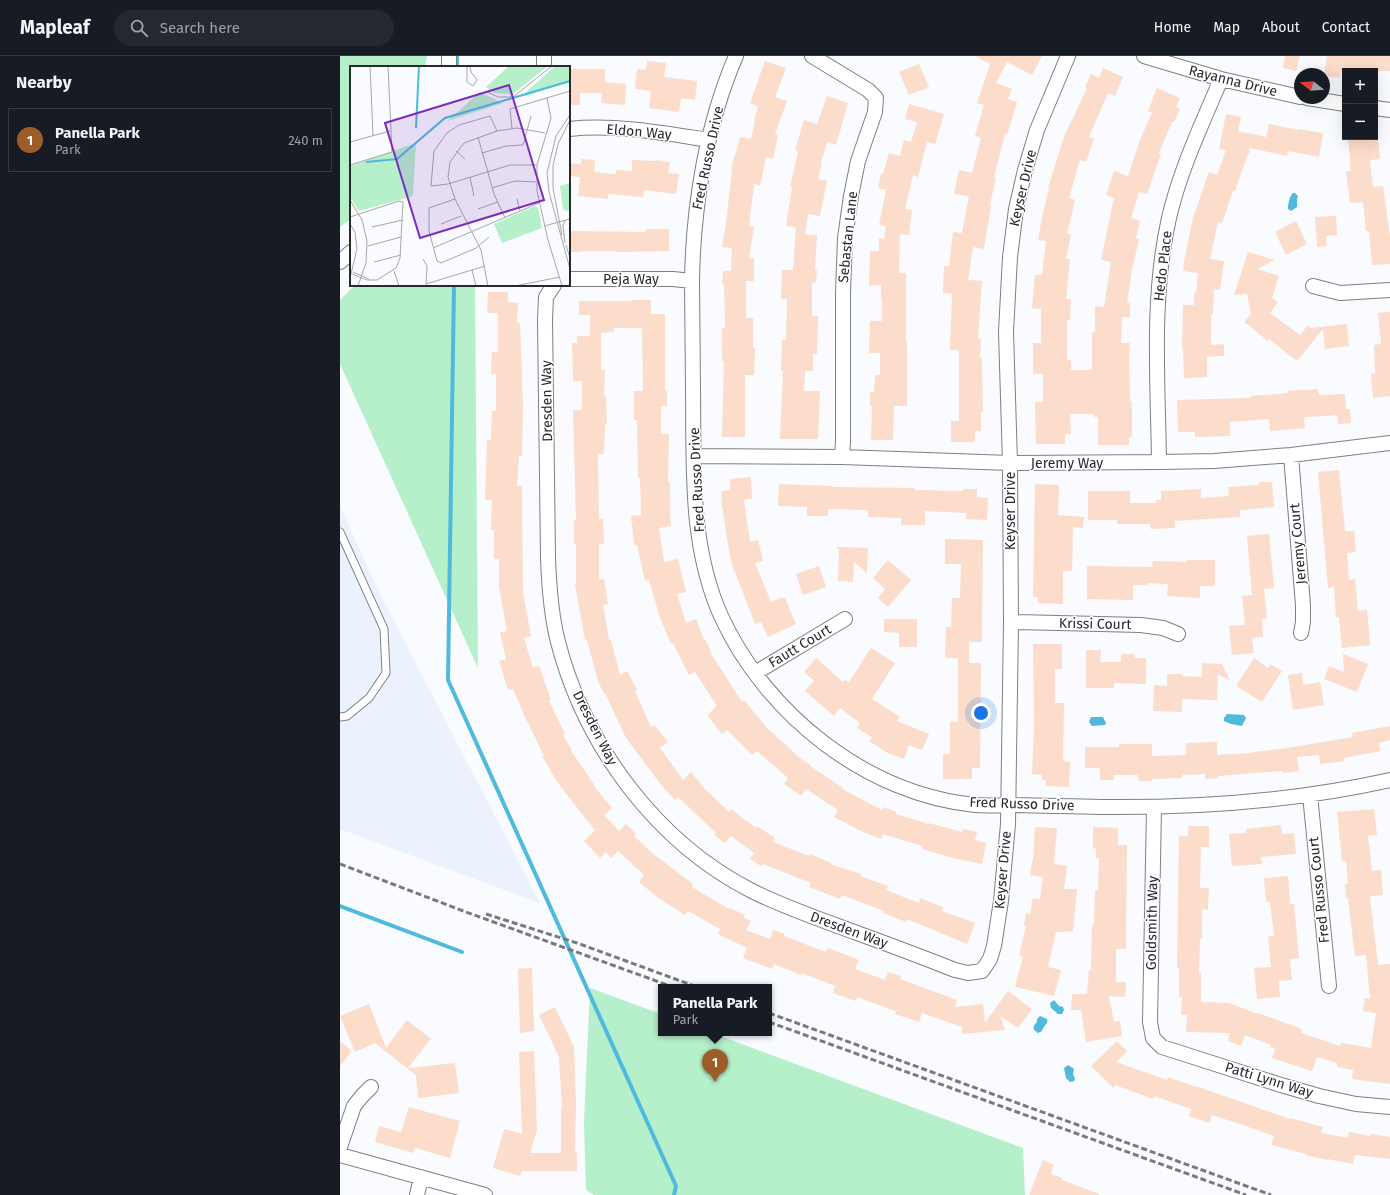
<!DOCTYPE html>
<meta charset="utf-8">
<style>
:root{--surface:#171b24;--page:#242831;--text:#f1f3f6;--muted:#9ea1a6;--line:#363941;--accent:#9e5d28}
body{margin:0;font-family:"Fira Sans",sans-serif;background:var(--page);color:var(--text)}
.controls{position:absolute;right:12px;top:12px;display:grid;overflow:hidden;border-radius:0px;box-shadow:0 4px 16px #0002}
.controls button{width:36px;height:36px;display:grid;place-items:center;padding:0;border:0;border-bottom:1px solid var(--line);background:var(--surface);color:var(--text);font:20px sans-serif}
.compass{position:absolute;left:954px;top:12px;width:36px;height:36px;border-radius:50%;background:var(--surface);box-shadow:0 4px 16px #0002;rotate:287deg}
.you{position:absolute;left:641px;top:657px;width:14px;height:14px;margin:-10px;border:3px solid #fff;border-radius:50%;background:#1a73e8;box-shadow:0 0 0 6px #1a73e833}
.badge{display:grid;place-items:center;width:26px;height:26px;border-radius:50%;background:var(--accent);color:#fff;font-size:13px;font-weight:700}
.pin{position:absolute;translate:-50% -33px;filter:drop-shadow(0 1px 2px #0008)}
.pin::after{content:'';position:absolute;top:21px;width:14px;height:12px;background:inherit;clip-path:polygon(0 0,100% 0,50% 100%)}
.popup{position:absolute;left:318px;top:928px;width:114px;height:52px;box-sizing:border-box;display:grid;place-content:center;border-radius:0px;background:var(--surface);filter:drop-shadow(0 1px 3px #0005);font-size:13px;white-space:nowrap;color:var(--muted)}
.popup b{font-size:15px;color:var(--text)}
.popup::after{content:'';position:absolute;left:50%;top:100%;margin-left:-8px;border:8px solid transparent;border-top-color:var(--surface)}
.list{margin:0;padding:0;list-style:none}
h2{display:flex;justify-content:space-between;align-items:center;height:52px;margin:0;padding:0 16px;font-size:17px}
h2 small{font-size:13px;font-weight:400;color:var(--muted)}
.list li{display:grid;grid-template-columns:26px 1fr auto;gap:12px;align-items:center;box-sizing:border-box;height:64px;margin:0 8px 8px;padding:0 8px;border:1px solid var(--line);border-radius:0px}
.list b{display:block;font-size:15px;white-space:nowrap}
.list p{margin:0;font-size:13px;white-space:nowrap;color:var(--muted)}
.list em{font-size:13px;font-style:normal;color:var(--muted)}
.icon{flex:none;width:22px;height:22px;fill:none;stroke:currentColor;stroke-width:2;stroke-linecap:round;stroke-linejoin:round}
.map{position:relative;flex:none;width:1050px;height:1139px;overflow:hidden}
header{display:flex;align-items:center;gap:24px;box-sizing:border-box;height:56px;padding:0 20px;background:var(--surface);border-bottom:1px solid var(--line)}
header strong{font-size:19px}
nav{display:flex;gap:22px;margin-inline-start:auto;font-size:14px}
.search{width:280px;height:36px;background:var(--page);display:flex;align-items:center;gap:10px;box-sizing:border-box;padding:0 14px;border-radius:22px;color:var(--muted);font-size:15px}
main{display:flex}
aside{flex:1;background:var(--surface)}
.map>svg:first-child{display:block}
</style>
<header>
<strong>Mapleaf</strong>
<div class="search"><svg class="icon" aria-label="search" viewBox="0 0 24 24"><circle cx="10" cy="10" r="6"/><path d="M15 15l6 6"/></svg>Search here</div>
<nav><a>Home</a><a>Map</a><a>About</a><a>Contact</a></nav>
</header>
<main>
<aside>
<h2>Nearby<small></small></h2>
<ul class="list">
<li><span class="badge">1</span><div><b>Panella Park</b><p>Park</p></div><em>240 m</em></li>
</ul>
</aside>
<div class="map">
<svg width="1050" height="1139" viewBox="0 0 1050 1139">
<rect width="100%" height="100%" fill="#f9fbfe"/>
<!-- built -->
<path fill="#ebf2fd" d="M0,450L40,538L200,847L0,773Z"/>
<!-- green -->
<path fill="#b5f0cb" d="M0,0H87L85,11H11V163L0,171Z
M15,229H135L138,612L0,308V244Z
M250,932L321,958V977H372L683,1092L685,1139H254L246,1134L244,1066Z"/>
<!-- water -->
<path fill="#4fbadd" d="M953,137H955L958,140L957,143V151L951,155L948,153C948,149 949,140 953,137Z
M887,658L904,659L906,662L902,670L891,668L884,665V662Z
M751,661H763L766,667L765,669L752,670L749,666Z
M714,944L719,950L723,951L724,954L722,958H718L711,952L710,947Z
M700,960L707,963C709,967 703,970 702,975L698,977L694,974C693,970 694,969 697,966V963Z
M728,1009L734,1013L733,1018L735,1023L734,1025L730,1026L726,1022L724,1012Z"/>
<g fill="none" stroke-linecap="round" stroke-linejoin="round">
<!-- stream -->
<path stroke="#4fbadd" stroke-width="4" d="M117,11V0
M114,229L108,624L336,1130L334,1139
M0,850L122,896"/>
</g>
<!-- building -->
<path fill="#fcdcca" d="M635,0H702L692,19L667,6L656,27L672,33L668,43L677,46L667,79L665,78L654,121H656L650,149L651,150L644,193L633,191L628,224L642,225L638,283H641L640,302H642L643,356H641V375H635V386H611V365H619V294H610L612,238L603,237L604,210H609L613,176L622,177L629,140L614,138L619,114L632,117L641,82L635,80L644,49L637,47L650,8Z
M945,0H960L956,15L943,12Z
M987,0H1050V15H1001L1000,22L984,20Z
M307,5L326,7L324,21L357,25L355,44L341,42L339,56L309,52L311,35L295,33L297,13L306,14Z
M425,5L446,12L435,41L447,45L435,78L438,79L433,103L426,101L420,130L414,128L409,170L414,171L409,202H414V225H406V262H413V292H415L414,319H405V381H382L384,305H382V272L385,273L384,228H382L383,215H391L392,192L382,191L386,167L392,114H391L394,100H395L400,81L411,83L415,65H414L418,50L410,47Z
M579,8L589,31L569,39L559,16Z
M763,12L783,21L775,40L768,37L749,81L754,83L746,106L740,104L729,142L735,144L727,178H731L726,203H730L726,243H731L730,264H727V304H731V314H752V276H755V250L764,251L771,206L761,204L774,142L766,139L774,115L788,120L800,84L812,57L808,55L817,32L840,42L836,51L840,53L834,66H832L819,97L821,98L807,138L799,136L791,162L800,165L796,183H799L792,214L787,247H790V261H782L781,287H790L789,300L790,345H792V381H789V389H758V361H754V358H730L731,378H725V388H696L695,346H703V318H693V287H701V253L692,252L695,219H702L706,185L698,184L702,161L709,132H708L724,81L747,32L745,31L751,18L759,22Z
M229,13H265V26L286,28L285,49L261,47L262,37H240V49H229Z
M487,40L508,47L496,89L487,86L481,107H482L478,123L487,125L480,160L468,158L465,178L477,179L475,214H477L476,226L472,227V260H478L477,298H473V315H465L464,335H480L478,383H440L443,315H441L442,284H446L447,243H441L442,214H453L456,171L446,170L452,131H450L458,96L455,94L464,64L477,68Z
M569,48L604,58L595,88L587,86L578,121L573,119L565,153L572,154L569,179L560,178L559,217H566V285H567V350H554L553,384H531L532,350H530V336H534L535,319H540V297H529L530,265H542V244H541V229L529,230L530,195H539V182L544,183L546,170L539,169L546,134L538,132L541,118H543L549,97L560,100L564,84L571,86L577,66L565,63Z
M886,58L901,61L898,75L926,81L929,68L958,74L959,73L983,77L979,101L948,95L947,100L910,92L909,99L908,98L895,135H893L882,167L878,166L870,203L884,205L880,234L874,233L873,258H871V289L884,288V300L867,301V321L844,322L843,292H842L843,249H854V237H856L858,217L843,215L845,200L853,162L869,116L877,119L886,94L879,93Z
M1019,81H1038L1040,103L1030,104L1033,131L1043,130L1050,181V208L1032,209L1029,175H1026L1023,146L1010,147L1006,115H1011L1008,82Z
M241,103L255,104L254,116L276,118V114L292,115V104L315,105V104L330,106L328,117L339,118L336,138L304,134L303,141L268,138V143L238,140L240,121L229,120V107L241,108Z
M996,160L997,179L986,180L987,190L977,191L975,161Z
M956,165L967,188L946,199L935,176Z
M306,173H329V195L275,196V195H241V196H229V175L306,176Z
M908,196L935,204L917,213L939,220L932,242L938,246L930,257L960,279L968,269L970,272L1007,268L1009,290L985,293L983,273L957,305L929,283L928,285L904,266L911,258L907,238L894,239Z
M148,236H168V246L178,247L177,267H180L183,350L182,400H179L177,430H182L183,537L191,580L184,582L193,612L199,610L211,644L209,645L225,678L223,679L232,694L231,695L254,728L253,729L272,752L264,759L279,775L286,768L296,778L294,780L312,797L353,828L352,831L389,853L390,852L405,859L404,862L411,865L406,874L430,883L433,874L445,878L444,880L486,896L488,892L519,904L515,913L545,924L548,916L561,920L560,923L617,944L615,951L643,948L645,967L668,935L692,953L678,972L660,960L665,974L622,978V971L582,957L579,966L555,958L556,955L517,941L516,945L493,937L495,930L462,917L461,919L434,908L432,913L403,902L407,892L378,878L380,873L348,855L345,859L317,841L299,826L304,819L278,795L271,802L266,796L260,802L244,785L255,774L231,744L216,724L202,700H204L185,661L173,633L168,634L159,605L166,603L160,576L167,575L159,531V503H154V474H151L152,444H145L147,384H151L152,355H156V318H151L152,296H158V257H147Z
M292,244H311V258H325V335H327V350H321V378H329L328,426H330V456L331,470L319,472L324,506L338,503L346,536L337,538L346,567L356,563L364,584L365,583L371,595L370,596L402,646L404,644L426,671L460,702L470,709V710L503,732L502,733L542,754L544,751L556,756V758L589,768V767L622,776L623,773L637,776L635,784L646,787L642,808L613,802L582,793V790L543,778L541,783L521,775L494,761L498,754L466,733L461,740L444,728L448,722L417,695L412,699L387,674L382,678L367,659L377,650L355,616L349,619L333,587L331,588L320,562L309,524L305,525L297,489H294L291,460L301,459L300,422H298L297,364H294V335H303L302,272H274V276L261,277V314H265L264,340H266L267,368H265L264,398H258L259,463H263L264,488H259V524L264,523L268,548L263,549L269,584H271L280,619L287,615L297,634L295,635L311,671L314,669L328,686L320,692L343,724L351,716L365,733L389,756L391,753L416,772L417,770L435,782L433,786L469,800L470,798L491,807L490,808L521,818L520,820L548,830L546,834L579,847L580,842L603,851L602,855L635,867L627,888L567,863L566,866L543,857L544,855L502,839L500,843L487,838L469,831L471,827L423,808L421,810L410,803L414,797L391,780L385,787L374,779L376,777L338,741L335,744L322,730L286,682L265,637L264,638L258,625L247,584H245L235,528H236V488H234V464H236L233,354H242V325H233L232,287H237V280H250V259H239V245H292Z
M1050,256V340L1033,342L1031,318L1035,317L1034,289L1041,288L1038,257Z
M978,333L979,339L1005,338L1006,353H1010L1011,367L998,368L997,359L986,360L964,361L965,372L930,375L929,363L890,366V380L855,381V376H838L837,344L911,342V340L948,337L947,335Z
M999,414L1005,475H1014L1016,496L1007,497L1009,524L1015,523L1018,555L1027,554L1030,589L1002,592L999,561H996L994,531L988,532L978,416Z
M411,421L412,443H404L410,486L418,484L423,505L415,507L431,546L440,542H445L456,568L428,581L421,566L415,568L395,516H394L389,495L382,449L381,435L390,434V423Z
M919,426H932L934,451L900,454V461L835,465V472L811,473L810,468H777V464H748V435H790V447H816V444H821V435L861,433V442L889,440L888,431L919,429Z
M439,428L493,430V431L575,432V434L623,435V433H637V441L648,442L647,464L626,463V457L585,455V469H561V462L528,461V454L488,453V460H467V451L438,450Z
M695,428L719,429L718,459L744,461L743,472L733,471L732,515H723V548L698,547V541H693Z
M929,478L934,532L924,533L927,562L922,563L923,581L912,582L914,597L892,599L889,570L905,569L902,540L912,539L907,480Z
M605,483L643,484L642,586H629V607H641L640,712H632V723H603V698H610V665L618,666V602H605L606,571H611L612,542H620L621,508H605Z
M496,491L528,492L527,517L514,506L513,526L498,525L499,494Z
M548,504L571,524L548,551L538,542L545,533L533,522Z
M847,504H875V530H860V542L827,540L828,528L807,527V529H793V544L747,543V510L812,511L813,505L847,506Z
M479,510L486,531L463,539L456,518Z
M544,563H577V591H559V577L544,576Z
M693,588H722V613H715V647H724L723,705L730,706L729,731L706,730V724H702V719L692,718L694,671Z
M531,592L555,607L532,643L560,661L557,665L589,678L582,694L569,689L564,703L548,697L529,685L532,681L517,672L520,667L500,652L494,660L465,635L474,625L464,616L476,602L503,626L505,624L509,626Z
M746,594H761L760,606H781V598H795V602H806V628L774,627V632H746Z
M1003,598L1028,608L1017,636L984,623L989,610L1004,616Z
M914,602L928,612L930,608L942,615L922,646L896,630Z
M862,607L882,608L890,625L878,618L877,644L842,643V656L813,655L814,629L827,630V618H842V620L862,621Z
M962,617L963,629L980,626L984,649L953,654L948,619Z
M1050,670V684L1039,687L1040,695L1004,702L1005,705L980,708L979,699L957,701L959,715L943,717V715L878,720V722L865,723V718L842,719V722L812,723V725H799L798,719H774V724H760V712H745V691H779V688H812V700L846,699V687L877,686V699L913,697V696L941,693L1013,681L1012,677Z
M1034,753L1037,779L1028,780L1032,815L1041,814L1043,839L1030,840L1038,909L1050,908V1028L1012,1023L1013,1014L997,1011V1007L977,1001L972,1015L944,1006L932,1002L935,993L930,991L931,989L905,979L901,990L888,985L890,977L846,976L847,959H841L842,941H839V912H837L839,780H848V770H869V791H861L860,832H869L868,854L862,853V883H860L859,917H861V946L889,947L918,958V957L962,973L961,977L1000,990L1001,987L1031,992L1036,957L1023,955L1025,942L1030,943L1026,899L1015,900L1008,842H1006L1005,828H1008L1006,805H1002L997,756Z
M941,769L942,778L954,777L956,798L921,801L922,808L892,810L889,778L906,777V773Z
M695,771L717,772L714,808L727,810L724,833H737L733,875L716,876L708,911L721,914L714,940L675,931L683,901L679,900L686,870H684L686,857L690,858L693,842L700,843L703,821L690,819L692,805H693Z
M753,771L778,772V789H787L786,893H776V926H786L785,941L769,940L774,966L780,965L782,980L746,986L741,954H731L732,938H747L749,914H751L752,869H754L755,834H758L759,802H756V792H753Z
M948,820L950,848H954L959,902L950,903L952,924L939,925L940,941L917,943L914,912L931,911L928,880H934L930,846H926L924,822Z
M192,912L194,975L180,977L178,913Z
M29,948L46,992L67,964L91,983L68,1012L115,1007L119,1037L78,1042L76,1019L35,987L15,996L0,960Z
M215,951L234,991L236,1045L235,1097H237V1115H182L180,1120L153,1112L164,1073L182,1078L179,996L194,995L197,1074L190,1097H221V1052H222L219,1001L199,959Z
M0,985L12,995L0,1010Z
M777,985L787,995L776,1006L827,1024L828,1021L856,1031V1030L950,1063V1062L983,1071L981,1077L1008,1082L1009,1076L1030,1080V1078L1050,1081V1103L1015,1099L1013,1108L987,1103V1104L965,1099L966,1098L931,1089L934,1080L900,1068L872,1059L869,1067L849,1060L851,1053L814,1040L813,1043L775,1029L773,1032L751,1010Z
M69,1051L120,1065L110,1102L75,1092L73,1097L35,1086L39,1070L61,1076Z
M703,1104L714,1109L711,1118L722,1122V1124L759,1138V1139H689Z"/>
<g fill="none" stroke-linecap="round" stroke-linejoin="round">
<!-- service casing -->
<g stroke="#7b8086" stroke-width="9">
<path id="service" d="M0,476L44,573L46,617L29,642L7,660L0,661"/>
</g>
<!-- minor casing -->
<g stroke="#7b8086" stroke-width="16">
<path id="minor" d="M396,0C366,69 353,151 352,226C352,261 353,297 353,332C354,408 349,489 381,560C426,658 526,738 635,749C648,750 662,749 675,749C704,750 732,750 761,751C857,752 956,745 1050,724
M472,0L528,34L536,42L535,56L518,105L511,140L505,182L503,237V385L502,401
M804,0L881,23L960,41
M109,11V0
M204,11V0
M967,42L1005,48
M1035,52L1050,54
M229,73C275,68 324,77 369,84
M0,206L11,196
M229,223H333L352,225
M214,229L206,241L205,264L208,502C209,530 211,559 218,586C245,690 316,786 412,835C446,852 482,864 517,877C550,889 582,901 615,914L628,917L642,915L650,903L654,890L661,845L668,768L671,566L670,407L666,276L670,201L676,153L685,114L697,74L728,0
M973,230L1000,237L1050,234
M951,399L963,549V566L961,577
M355,400L502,401L670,407L819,406L874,405L951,399L1050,387
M819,406C818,325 811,242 829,162C840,114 862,68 881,23
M671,566L801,569L823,572L838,578
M415,617L505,563
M970,739L989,930
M814,751L810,966L813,982L822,991L941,1029L979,1040L1016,1048L1050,1051
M0,1091L14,1050L22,1040L31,1031
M0,1099L145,1139
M77,1139L81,1121"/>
</g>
<!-- service -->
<use href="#service" stroke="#fff" stroke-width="7"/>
<!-- minor -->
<use href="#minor" stroke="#fff" stroke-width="14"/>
<!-- rail -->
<path stroke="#787a7c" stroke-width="3" stroke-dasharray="6 3" stroke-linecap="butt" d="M0,808L126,856L333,931
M146,858L237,887L357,931
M429,957L931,1139
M429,966L906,1139"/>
</g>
<g text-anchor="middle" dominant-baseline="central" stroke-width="3" stroke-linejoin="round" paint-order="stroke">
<!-- street labels -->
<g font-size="14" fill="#27292b" stroke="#fff">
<text transform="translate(893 25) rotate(14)">Rayanna Drive</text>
<text transform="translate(299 76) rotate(5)">Eldon Way</text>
<text transform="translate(368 102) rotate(-78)">Fred Russo Drive</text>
<text transform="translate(683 132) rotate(-77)">Keyser Drive</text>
<text transform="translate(508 181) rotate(-84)">Sebastan Lane</text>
<text transform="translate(823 210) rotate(-83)">Hedo Place</text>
<text x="291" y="223">Peja Way</text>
<text transform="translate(207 345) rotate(-91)">Dresden Way</text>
<text x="727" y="407">Jeremy Way</text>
<text transform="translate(357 424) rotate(-93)">Fred Russo Drive</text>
<text transform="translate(670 455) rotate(-90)">Keyser Drive</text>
<text transform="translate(958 488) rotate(-95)">Jeremy Court</text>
<text transform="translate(755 568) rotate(1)">Krissi Court</text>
<text transform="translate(460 590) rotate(-31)">Fautt Court</text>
<text transform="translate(255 672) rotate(63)">Dresden Way</text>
<text transform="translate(682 748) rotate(2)">Fred Russo Drive</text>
<text transform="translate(663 814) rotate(-85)">Keyser Drive</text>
<text transform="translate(979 834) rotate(-96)">Fred Russo Court</text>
<text transform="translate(812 867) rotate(-89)">Goldsmith Way</text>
<text transform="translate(509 874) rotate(20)">Dresden Way</text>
<text transform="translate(929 1024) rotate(17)">Patti Lynn Way</text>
</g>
</g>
<!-- overview -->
<g transform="translate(10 10)">
<rect width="220" height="220" fill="#f9fbfe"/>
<path d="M159,0H198L163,28L144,27L136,21ZM205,0H220V16L175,30V27ZM130,26L153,37L97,55ZM66,77L63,130L9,145L0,131V100ZM220,117V144L216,145L213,143L210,120ZM185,140L188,142L192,162L152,177L144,158Z" fill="#b5f0cb"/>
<path fill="none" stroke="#4fbadd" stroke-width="2" d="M66,62L69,0M16,96L47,93L95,52L220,15"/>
<path fill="none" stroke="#a5a7aa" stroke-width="1" d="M20,0L23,69M117,0V16L123,20L127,14L121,6L120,0M135,25L148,31H163L202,0M197,32L201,52L187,99V125L198,174L212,220M220,49L206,70L197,107L199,126L220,203M162,62L160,43L220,25M147,65L140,50L109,59L97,67L84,85L81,120L98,118L160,99H187M128,71L144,128L155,152M0,76L40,65M106,85L115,93M132,87L156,80L173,79L181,50M0,99L42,86L38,0M120,111L124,130M142,122L165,115L186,116M105,133L79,142V165L87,195L91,197L126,182L139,171M167,133L170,145M0,134L12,154L17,175L16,197L8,220M128,143L148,136M0,151L49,135L53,136L50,192L46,202L27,214H17L2,208M0,158L5,166L7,183L0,212M91,158L111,150M194,160L220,153M22,161L53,154M212,169L203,122V100L208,78L220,54M215,177L213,159L215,155M216,179L220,192M18,180L51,171M83,182L189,137M73,193L77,200L76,220M24,196L51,189M122,204L126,220M44,205L49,220M3,206L19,213M76,218L135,200M138,220L131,184L105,133L98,111L100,96L114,77L147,65L167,62L195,67M165,220L210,211"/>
<path fill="#7b2cbf" fill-opacity="0.15" stroke="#7b2cbf" stroke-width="2" d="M159,19L194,134L70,172L35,57Z"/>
<rect width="220" height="220" fill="none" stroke="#27292b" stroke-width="2"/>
</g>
</svg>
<div class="controls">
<button>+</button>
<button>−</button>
</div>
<svg class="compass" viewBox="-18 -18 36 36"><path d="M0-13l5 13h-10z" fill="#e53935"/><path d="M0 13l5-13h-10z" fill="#9ea1a6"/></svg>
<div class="you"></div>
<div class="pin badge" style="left:375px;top:1026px">1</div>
<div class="popup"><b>Panella Park</b>Park</div>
</div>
</main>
